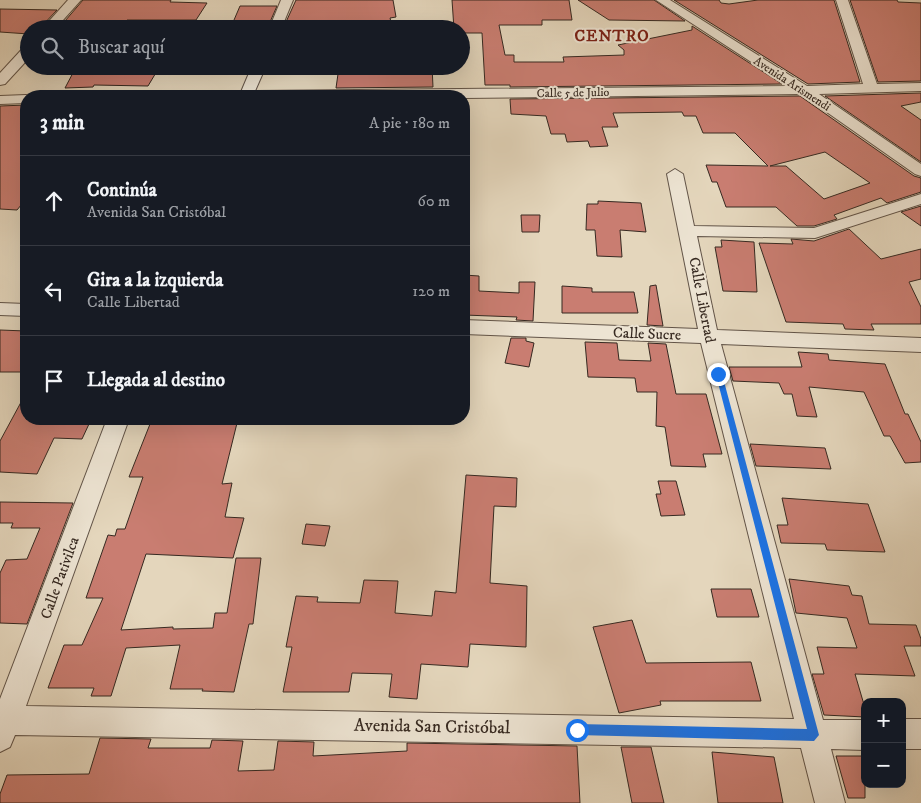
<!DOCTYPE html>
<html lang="es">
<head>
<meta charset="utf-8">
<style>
	body { margin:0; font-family:"IM FELL DW Pica",serif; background:#20242c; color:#f1f3f6 }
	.controls { position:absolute; right:15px; bottom:15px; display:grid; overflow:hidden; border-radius:10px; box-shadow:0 5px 20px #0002 }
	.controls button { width:45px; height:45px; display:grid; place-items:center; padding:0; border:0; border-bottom:1px solid #363941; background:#171b24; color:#f1f3f6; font:25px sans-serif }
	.stop { position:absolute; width:15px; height:15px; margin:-11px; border:4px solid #1a73e8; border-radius:50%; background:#fff }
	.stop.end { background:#1a73e8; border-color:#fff; box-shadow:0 1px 5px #0008 }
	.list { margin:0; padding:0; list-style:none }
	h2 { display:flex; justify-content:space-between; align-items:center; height:65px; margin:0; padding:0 20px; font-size:21px }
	h2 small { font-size:16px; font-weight:400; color:#9ea1a6 }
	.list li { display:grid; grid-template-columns:32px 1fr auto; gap:15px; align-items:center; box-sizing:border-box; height:90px; padding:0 20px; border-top:1px solid #363941 }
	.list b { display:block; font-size:19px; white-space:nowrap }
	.list p { margin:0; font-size:16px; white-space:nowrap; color:#9ea1a6 }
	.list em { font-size:16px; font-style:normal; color:#9ea1a6 }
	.icon { flex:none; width:28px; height:28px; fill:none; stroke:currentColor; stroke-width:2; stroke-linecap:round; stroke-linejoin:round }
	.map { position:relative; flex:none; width:921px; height:803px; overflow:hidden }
	.search { position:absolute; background:#171b24; box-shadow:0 5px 20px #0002; left:20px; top:20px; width:450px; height:55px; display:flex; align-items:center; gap:12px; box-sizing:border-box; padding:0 18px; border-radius:28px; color:#9ea1a6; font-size:19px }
	.panel { position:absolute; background:#171b24; box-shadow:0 5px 20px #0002; left:20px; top:90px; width:450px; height:335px; border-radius:20px }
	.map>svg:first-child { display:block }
	.building { fill:#c97d71; stroke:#362921; fill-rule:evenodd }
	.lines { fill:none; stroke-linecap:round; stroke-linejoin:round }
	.minor-casing { stroke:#625448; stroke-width:2 }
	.minor { fill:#ede4d3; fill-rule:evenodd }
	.route { fill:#1a73e8 }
	.labels { text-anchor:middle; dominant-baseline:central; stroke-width:4; stroke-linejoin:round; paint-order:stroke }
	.far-street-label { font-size:12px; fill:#362921; stroke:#ede4d3 }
	.street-label { font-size:15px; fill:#362921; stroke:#ede4d3 }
	.far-district-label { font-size:16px; font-weight:bold; letter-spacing:1px; fill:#7a1f14; stroke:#ede4d3 }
	.near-street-label { font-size:18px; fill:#362921; stroke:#ede4d3 }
</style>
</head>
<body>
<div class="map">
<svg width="921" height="803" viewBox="0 0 921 803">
	<rect width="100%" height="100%" fill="#e4d6bc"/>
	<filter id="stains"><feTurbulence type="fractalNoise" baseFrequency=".004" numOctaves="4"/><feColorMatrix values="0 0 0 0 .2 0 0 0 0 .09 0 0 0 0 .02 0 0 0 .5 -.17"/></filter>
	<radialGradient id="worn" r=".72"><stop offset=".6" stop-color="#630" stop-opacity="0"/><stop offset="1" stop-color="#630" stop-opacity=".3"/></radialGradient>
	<g class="building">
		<polygon points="83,0 171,0 170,2 207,3 196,20 127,20 120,29 59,28"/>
		<polygon points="296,0 393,0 396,17 390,18 391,22 377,23 376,29 292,29 296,22 286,22"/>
		<polygon points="452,0 569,0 572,20 542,20 542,25 499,25 505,55 514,55 514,62 564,62 563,57 624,55 624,50 618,45 692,30 692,26 782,84 510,87 510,85 485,85 482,33 461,33 461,29 454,29"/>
		<polygon points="578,0 654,0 685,21 609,20"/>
		<polygon points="674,0 719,0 721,3 729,4 758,0 834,0 860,82 808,84"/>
		<polygon points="850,0 897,0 898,2 921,3 921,81 878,82"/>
		<polygon points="240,6 277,6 270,22 259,22 257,26 231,27"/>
		<polygon points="0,9 57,10 41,27 29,27 29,34 0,32"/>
		<polygon points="121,66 160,66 148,86 94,85 93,87 65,88 75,69"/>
		<polygon points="432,66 433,87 336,88 339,67"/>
		<polygon points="921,93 921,102 901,106 921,120 921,162 825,96"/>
		<path d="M800,96L914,176L921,178V192L887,203L881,198L834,215L837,219L814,226H797L776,207H726L717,182H712L706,165L768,166L735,133H703L696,116H684L682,112L613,113L618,127H602L608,146L590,147L588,141L567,142L565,134H551L546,116L511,114L510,99ZM825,152L870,183L824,199L786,166H770Z"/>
		<polygon points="26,105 26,199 17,210 0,209 0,106"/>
		<polygon points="598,201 641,203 646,232 620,230 622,257 597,256 595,230 586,230 587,204 598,204"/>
		<polygon points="921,206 921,226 901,212"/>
		<polygon points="521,215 540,215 539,232 522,232"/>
		<polygon points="849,229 881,259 921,249 921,279 909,282 921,307 921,324 871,324 874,330 845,329 843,324 786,322 759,243 793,244 791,239 814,241"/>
		<polygon points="721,240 754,242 757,292 723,291 715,247 722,247"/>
		<polygon points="464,275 479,276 479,291 519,293 519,282 535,282 533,321 516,320 517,317 464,315"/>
		<polygon points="656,285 663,326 647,325 650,286"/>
		<polygon points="562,286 592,288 592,292 634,292 638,313 562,313"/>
		<polygon points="0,330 26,331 26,372 0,372"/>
		<polygon points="511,338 526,338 526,341 534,343 529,367 505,363"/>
		<polygon points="585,342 617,343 619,360 651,361 648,343 666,344 676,394 706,394 722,454 703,454 706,467 671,466 665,427 656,426 657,392 637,392 635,378 588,377"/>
		<polygon points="798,352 828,354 829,360 885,364 905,414 908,414 921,442 921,462 905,463 890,436 884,436 864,392 809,387 817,417 797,416 792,394 784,394 779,383 733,381 729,367 802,367"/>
		<polygon points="26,393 26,419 75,419 72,423 89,424 82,439 54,438 37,474 0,472 0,441"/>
		<polygon points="152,419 238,419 222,484 232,483 225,517 244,518 233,558 146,554 121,630 173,627 173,629 213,628 215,613 227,613 236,558 261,558 253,624 249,624 234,692 202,691 203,689 170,689 180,645 126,648 111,696 91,696 94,688 48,688 64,645 82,645 103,598 86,598 108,535 115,536 117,529 125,529 143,477 129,477"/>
		<polygon points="750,444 825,448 831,469 756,466"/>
		<polygon points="466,475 517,478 516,507 494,506 490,583 527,586 526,647 470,644 468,667 421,664 417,699 389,697 392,674 352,673 349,692 283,692 292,647 286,647 296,596 318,597 317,602 360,603 364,580 398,581 395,613 432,616 435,591 456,593"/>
		<polygon points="658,481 676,481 685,515 661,516 656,494 661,494"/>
		<polygon points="782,498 868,504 885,552 827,550 825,544 781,543 777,525 788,525"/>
		<polygon points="0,502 73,503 27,624 0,623 0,573 6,560 27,559 40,528 11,528 13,523 0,523"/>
		<polygon points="306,524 330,526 325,546 302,544"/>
		<polygon points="789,579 849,586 852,595 862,596 869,624 916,625 921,639 921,646 904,646 915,676 855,674 865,708 865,717 824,715 812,674 824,674 817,647 857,648 847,618 796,613"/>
		<polygon points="711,589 751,589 759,617 717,617"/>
		<polygon points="632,620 646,663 751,662 761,701 660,701 661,705 619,713 593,627"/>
		<polygon points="100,738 151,739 148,748 210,748 212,740 243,741 238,771 274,770 278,741 314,742 313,756 407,751 407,743 577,746 580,803 0,803 0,794 7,775 89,774"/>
		<polygon points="621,747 651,747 664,803 632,803"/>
		<polygon points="712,752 774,757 783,803 718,803"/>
		<polygon points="836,756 865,756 865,798 848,798"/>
	</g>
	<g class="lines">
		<defs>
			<g id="minor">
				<polygon points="68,0 81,0 55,29 42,29"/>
				<polygon points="281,0 293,0 281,29 269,29"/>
				<polygon points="656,0 670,0 807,86 863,84 836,0 848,0 877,84 921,83 921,91 819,94 921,164 921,176 915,174 801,94 464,98 218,96 225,92 241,92 252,66 266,66 255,91 788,86"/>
				<polygon points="29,46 29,58 5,84 0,85 0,73 24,47"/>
				<polygon points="26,95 31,96 26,96 26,103 0,104 0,96"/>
				<polygon points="675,169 683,174 694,226 814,228 921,194 921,204 815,238 697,236 717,330 921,338 921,352 721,344 823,720 865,720 865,750 831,749 845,803 815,803 801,748 15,735 10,747 0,752 0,699 107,419 129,419 26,706 794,719 701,343 464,334 464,320 698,329 667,174"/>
				<polygon points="0,303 26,304 26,316 0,315"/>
				<rect x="902" y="719" width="19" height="30"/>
			</g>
		</defs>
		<use href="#minor" class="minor-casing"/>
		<use href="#minor" class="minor"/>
	</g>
	<polygon class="route" points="715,371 722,374 819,735 814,741 577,735 572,730 577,724 807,729"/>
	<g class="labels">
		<g class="far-street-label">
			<text transform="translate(792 84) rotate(33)">Avenida Arismendi</text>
			<text transform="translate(573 93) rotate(-1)">Calle 5 de Julio</text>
		</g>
		<g class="street-label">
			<text transform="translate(702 300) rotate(79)">Calle Libertad</text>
			<text transform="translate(647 334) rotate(2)">Calle Sucre</text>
			<text transform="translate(60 578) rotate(-70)">Calle Pativilca</text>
		</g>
		<g class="far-district-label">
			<text x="612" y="36">CENTRO</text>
		</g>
		<g class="near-street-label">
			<text transform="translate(432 727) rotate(1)">Avenida San Cristóbal</text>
		</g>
	</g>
	<rect width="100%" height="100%" filter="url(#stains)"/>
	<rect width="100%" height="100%" fill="url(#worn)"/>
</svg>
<div class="controls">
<button>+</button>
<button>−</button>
</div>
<div class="stop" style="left:577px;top:730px"></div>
<div class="stop end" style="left:718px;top:374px"></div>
<div class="search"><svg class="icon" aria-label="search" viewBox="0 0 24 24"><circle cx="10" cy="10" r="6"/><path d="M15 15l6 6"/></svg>Buscar aquí</div>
<section class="panel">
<h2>3 min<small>A pie · 180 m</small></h2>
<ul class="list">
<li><svg class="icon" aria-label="ahead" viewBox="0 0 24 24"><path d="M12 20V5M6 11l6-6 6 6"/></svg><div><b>Continúa</b><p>Avenida San Cristóbal</p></div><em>60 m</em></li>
<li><svg class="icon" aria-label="left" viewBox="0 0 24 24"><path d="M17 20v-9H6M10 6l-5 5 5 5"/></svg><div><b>Gira a la izquierda</b><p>Calle Libertad</p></div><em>120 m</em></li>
<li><svg class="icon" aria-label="arrive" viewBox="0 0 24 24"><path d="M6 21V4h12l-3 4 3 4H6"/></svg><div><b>Llegada al destino</b></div></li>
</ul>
</section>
</div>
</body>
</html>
